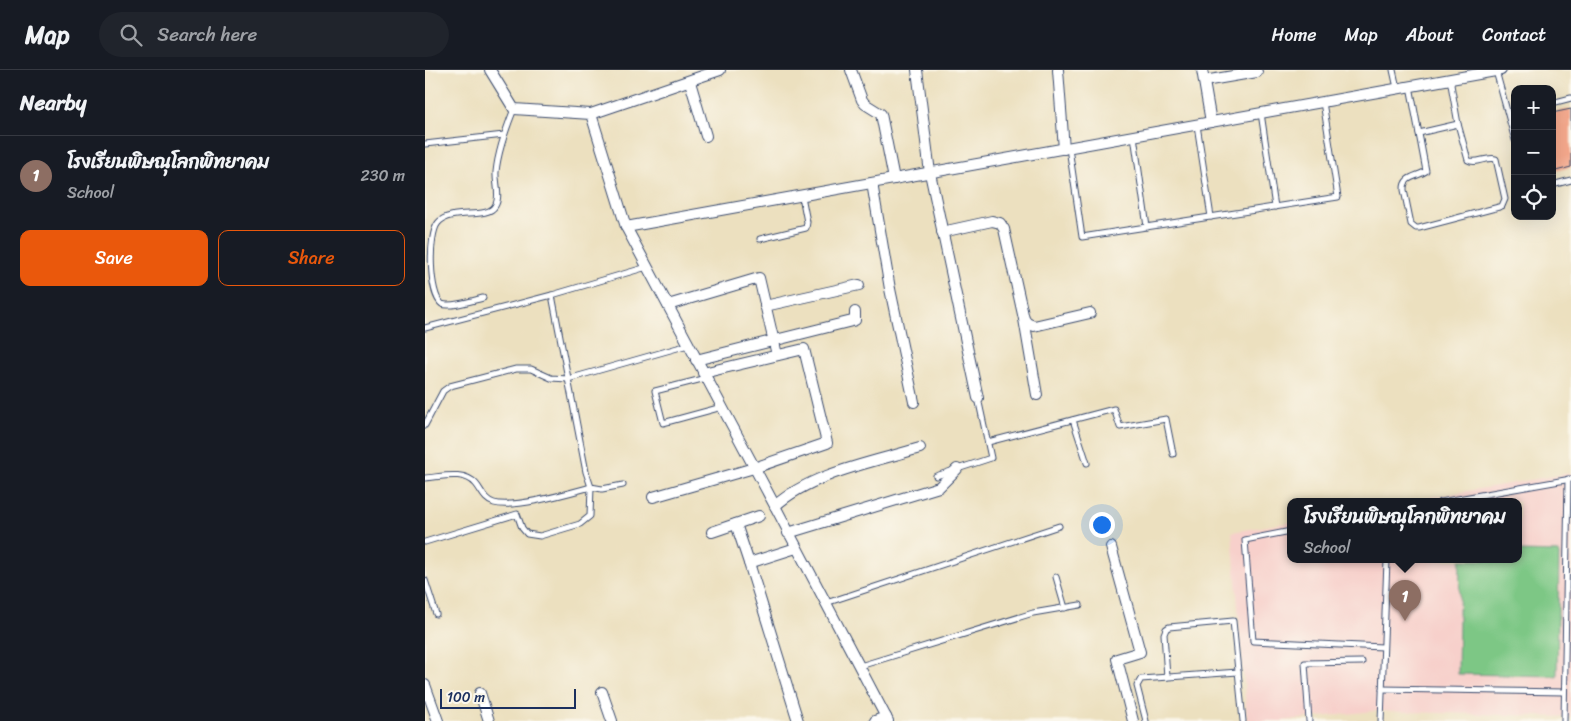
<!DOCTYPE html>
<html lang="en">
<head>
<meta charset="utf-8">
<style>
	body { margin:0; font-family:Sriracha,"Playpen Sans Thai",sans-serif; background:#20242c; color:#f1f3f6 }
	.controls { position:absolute; right:15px; top:15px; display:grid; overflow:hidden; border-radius:10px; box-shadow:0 5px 20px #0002 }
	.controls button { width:45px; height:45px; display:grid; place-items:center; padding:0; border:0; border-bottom:1px solid #363941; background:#171b24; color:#f1f3f6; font:25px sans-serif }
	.scale { position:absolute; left:15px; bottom:12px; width:136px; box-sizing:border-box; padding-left:5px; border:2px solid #1b2f5e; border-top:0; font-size:14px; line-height:18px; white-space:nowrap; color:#1b2f5e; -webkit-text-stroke:4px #fbf7ec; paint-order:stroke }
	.you { position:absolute; left:676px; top:454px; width:18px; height:18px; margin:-12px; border:4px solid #fff; border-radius:50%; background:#1a73e8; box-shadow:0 0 0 8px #1a73e833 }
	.badge { display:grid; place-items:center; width:32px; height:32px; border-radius:50%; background:#ea580c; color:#fff; font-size:16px; font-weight:700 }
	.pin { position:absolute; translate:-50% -41px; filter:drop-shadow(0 1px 2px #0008) }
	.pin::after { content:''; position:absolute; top:26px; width:18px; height:15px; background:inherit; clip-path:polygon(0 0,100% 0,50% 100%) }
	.popup { position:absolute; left:862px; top:428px; width:235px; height:65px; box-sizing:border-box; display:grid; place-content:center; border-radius:10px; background:#171b24; filter:drop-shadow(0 1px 4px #0005); font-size:16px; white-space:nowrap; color:#9ea1a6 }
	.popup b { font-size:19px; color:#f1f3f6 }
	.popup::after { content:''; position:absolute; left:50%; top:100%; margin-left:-10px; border:10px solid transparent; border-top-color:#171b24 }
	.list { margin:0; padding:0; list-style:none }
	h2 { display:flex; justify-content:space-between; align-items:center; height:65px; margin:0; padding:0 20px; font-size:21px }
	h2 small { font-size:16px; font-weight:400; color:#9ea1a6 }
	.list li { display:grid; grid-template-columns:32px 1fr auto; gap:15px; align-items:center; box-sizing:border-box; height:80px; padding:0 20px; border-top:1px solid #363941 }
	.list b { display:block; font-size:19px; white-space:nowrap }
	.list p { margin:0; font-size:16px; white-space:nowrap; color:#9ea1a6 }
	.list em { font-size:16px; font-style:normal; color:#9ea1a6 }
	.actions { display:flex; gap:10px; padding:15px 20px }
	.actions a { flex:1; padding:11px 0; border:1px solid #ea580c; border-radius:10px; text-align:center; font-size:18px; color:#ea580c }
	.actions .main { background:#ea580c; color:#fff }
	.icon { flex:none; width:28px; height:28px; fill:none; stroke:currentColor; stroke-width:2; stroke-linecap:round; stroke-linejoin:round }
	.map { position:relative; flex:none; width:1146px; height:651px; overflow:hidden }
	header { display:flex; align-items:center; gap:30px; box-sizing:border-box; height:70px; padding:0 25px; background:#171b24; border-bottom:1px solid #363941 }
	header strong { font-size:24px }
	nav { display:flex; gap:28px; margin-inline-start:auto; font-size:18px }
	.search { width:350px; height:45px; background:#20242c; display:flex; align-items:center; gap:12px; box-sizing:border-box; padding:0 18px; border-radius:28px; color:#9ea1a6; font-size:19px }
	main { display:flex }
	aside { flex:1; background:#171b24 }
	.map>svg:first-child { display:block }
	.built { fill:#f7d0cb }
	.green { fill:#7dc785; stroke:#4c7b72 }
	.building { fill:#f5a88c }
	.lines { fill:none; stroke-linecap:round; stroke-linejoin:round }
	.service-casing { stroke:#3a4a6d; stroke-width:7 }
	.minor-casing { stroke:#3a4a6d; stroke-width:12 }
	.service { stroke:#fff; stroke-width:5 }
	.minor { stroke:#fff; stroke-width:10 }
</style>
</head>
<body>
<header>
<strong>Map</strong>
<div class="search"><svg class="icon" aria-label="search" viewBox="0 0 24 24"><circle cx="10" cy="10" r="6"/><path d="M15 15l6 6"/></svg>Search here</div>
<nav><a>Home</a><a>Map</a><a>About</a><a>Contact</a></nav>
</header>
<main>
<aside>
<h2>Nearby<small></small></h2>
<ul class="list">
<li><span class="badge" style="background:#8d6e63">1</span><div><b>โรงเรียนพิษณุโลกพิทยาคม</b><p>School</p></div><em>230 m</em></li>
</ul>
<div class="actions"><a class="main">Save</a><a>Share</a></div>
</aside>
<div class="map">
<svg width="1146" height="651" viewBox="0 0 1146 651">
	<rect width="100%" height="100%" fill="#fbf7ec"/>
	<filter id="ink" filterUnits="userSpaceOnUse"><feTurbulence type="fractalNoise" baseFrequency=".02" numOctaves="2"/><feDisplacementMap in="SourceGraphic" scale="10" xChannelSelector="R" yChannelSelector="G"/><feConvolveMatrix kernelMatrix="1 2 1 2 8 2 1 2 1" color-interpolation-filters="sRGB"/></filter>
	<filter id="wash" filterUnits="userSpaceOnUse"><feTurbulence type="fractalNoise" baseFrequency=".0096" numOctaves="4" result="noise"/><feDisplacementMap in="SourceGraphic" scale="20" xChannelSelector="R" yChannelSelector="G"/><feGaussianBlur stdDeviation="1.12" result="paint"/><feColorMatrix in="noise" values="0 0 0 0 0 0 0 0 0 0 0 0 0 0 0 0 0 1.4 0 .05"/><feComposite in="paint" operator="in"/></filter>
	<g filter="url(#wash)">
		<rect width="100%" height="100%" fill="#ece0bf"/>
		<polygon class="built" points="1146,403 1146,647 950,641 856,651 822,651 807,462 866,452 866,490 1094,490 1094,432 979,432"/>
		<polygon class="green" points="1094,481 1134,482 1132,606 1033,604 1035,490 1094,490"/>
		<g id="blocks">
			<polygon class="building" points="1146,39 1146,97 1127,102 1127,43"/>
		</g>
	</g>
	<g filter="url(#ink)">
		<use href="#blocks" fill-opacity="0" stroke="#3a4a6d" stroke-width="1"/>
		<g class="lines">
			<defs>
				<g id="service">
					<polyline points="968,0 972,18"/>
					<polyline points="1071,1 1090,70"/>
					<path d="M985,16L1001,101C992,107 978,106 979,120L986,154L991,158H994L1074,137L1077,136L1080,129L1071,89C1062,86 1051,95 1043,90L1033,54L1025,9"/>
					<polyline points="1127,33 1146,28"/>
					<polyline points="836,43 850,137"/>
					<polyline points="772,55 786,147"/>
					<polyline points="994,63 1033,54"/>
					<polyline points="709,66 722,157"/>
					<polyline points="0,74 79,65"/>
					<polyline points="644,78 657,167 913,127 898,32"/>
					<polyline points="1127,115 1146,110"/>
					<polyline points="335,169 381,158 382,152 377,126"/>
					<polyline points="127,225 161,402 166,417 177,419 198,415"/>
					<path d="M58,228C49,230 25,238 17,234C4,225 3,165 13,153C25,138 62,150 70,136C76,127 70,112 71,102C73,81 81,59 89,39"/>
					<polyline points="0,258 127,225 222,197"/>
					<polyline points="281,308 230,321 238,353 297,337"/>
					<polyline points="648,350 662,393"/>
					<polyline points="0,355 18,321 25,316 91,299 106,299 126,308 143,309 263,275"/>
					<polyline points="563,372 689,339 695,357 741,349 748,384"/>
					<polyline points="511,406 566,388 553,328"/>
					<path d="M0,408C16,407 39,400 51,414C57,421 59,430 69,433C89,439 144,423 166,417L165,446L155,454L115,466L102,464L97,458L92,444L0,472"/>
					<polyline points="1016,432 1146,409"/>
					<polyline points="866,461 820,470 828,571 958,577"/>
					<polyline points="631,507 640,538"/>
					<polyline points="0,510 11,544"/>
					<polyline points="401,533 634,456"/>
					<polyline points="435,596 608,543 655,535"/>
					<polyline points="742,607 739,564 741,559 744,557 808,551 818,651"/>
					<polyline points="957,619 1139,622"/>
					<polyline points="721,651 712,616 716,609 813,602"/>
					<polyline points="884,651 880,593 937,592"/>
					<polyline points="956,651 962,490"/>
					<polyline points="1139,651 1143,409"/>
				</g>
				<g id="minor">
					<polyline points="65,0 89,39 166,44 201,157 350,436 463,651"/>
					<polyline points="426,0 437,30 440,34 456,44 469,109"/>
					<polyline points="492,0 505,103 553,328"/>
					<polyline points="633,0 639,79"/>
					<polyline points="777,0 786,52"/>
					<polyline points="779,11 832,2"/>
					<polyline points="265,12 281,66"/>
					<polyline points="166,44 295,0"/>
					<polyline points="447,113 465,219 489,332"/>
					<polyline points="201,157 1076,0"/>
					<polyline points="517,162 567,151 575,153 579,159 599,249 602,253 609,256 665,243"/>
					<polyline points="243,235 334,208 352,285"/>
					<polyline points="340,236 434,215"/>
					<polyline points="599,249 612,325"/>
					<polyline points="271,290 427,251 430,250 430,242"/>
					<polyline points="228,427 329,398 402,373 379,279 278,303"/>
					<path d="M350,436C386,403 449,392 495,378"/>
					<polyline points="311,454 324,493"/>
					<polyline points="287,462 334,446"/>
					<polyline points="363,463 514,417 532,399"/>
					<polyline points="686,477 715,582 692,589 708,651"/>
					<polyline points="371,478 324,493 373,651"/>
					<polyline points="0,615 13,651"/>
					<polyline points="177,622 187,651"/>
					<polyline points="55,623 64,651"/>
					<polyline points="450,651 461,647"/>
				</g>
			</defs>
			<use href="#service" class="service-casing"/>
			<use href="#minor" class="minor-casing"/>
			<use href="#service" class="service"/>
			<use href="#minor" class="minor"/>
		</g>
	</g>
</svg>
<div class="controls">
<button>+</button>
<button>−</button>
<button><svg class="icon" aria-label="locate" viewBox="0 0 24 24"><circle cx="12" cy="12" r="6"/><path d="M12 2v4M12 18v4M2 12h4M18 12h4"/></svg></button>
</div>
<div class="scale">100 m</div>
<div class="you"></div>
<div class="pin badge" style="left:980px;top:551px;background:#8d6e63">1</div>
<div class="popup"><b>โรงเรียนพิษณุโลกพิทยาคม</b>School</div>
</div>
</main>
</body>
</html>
